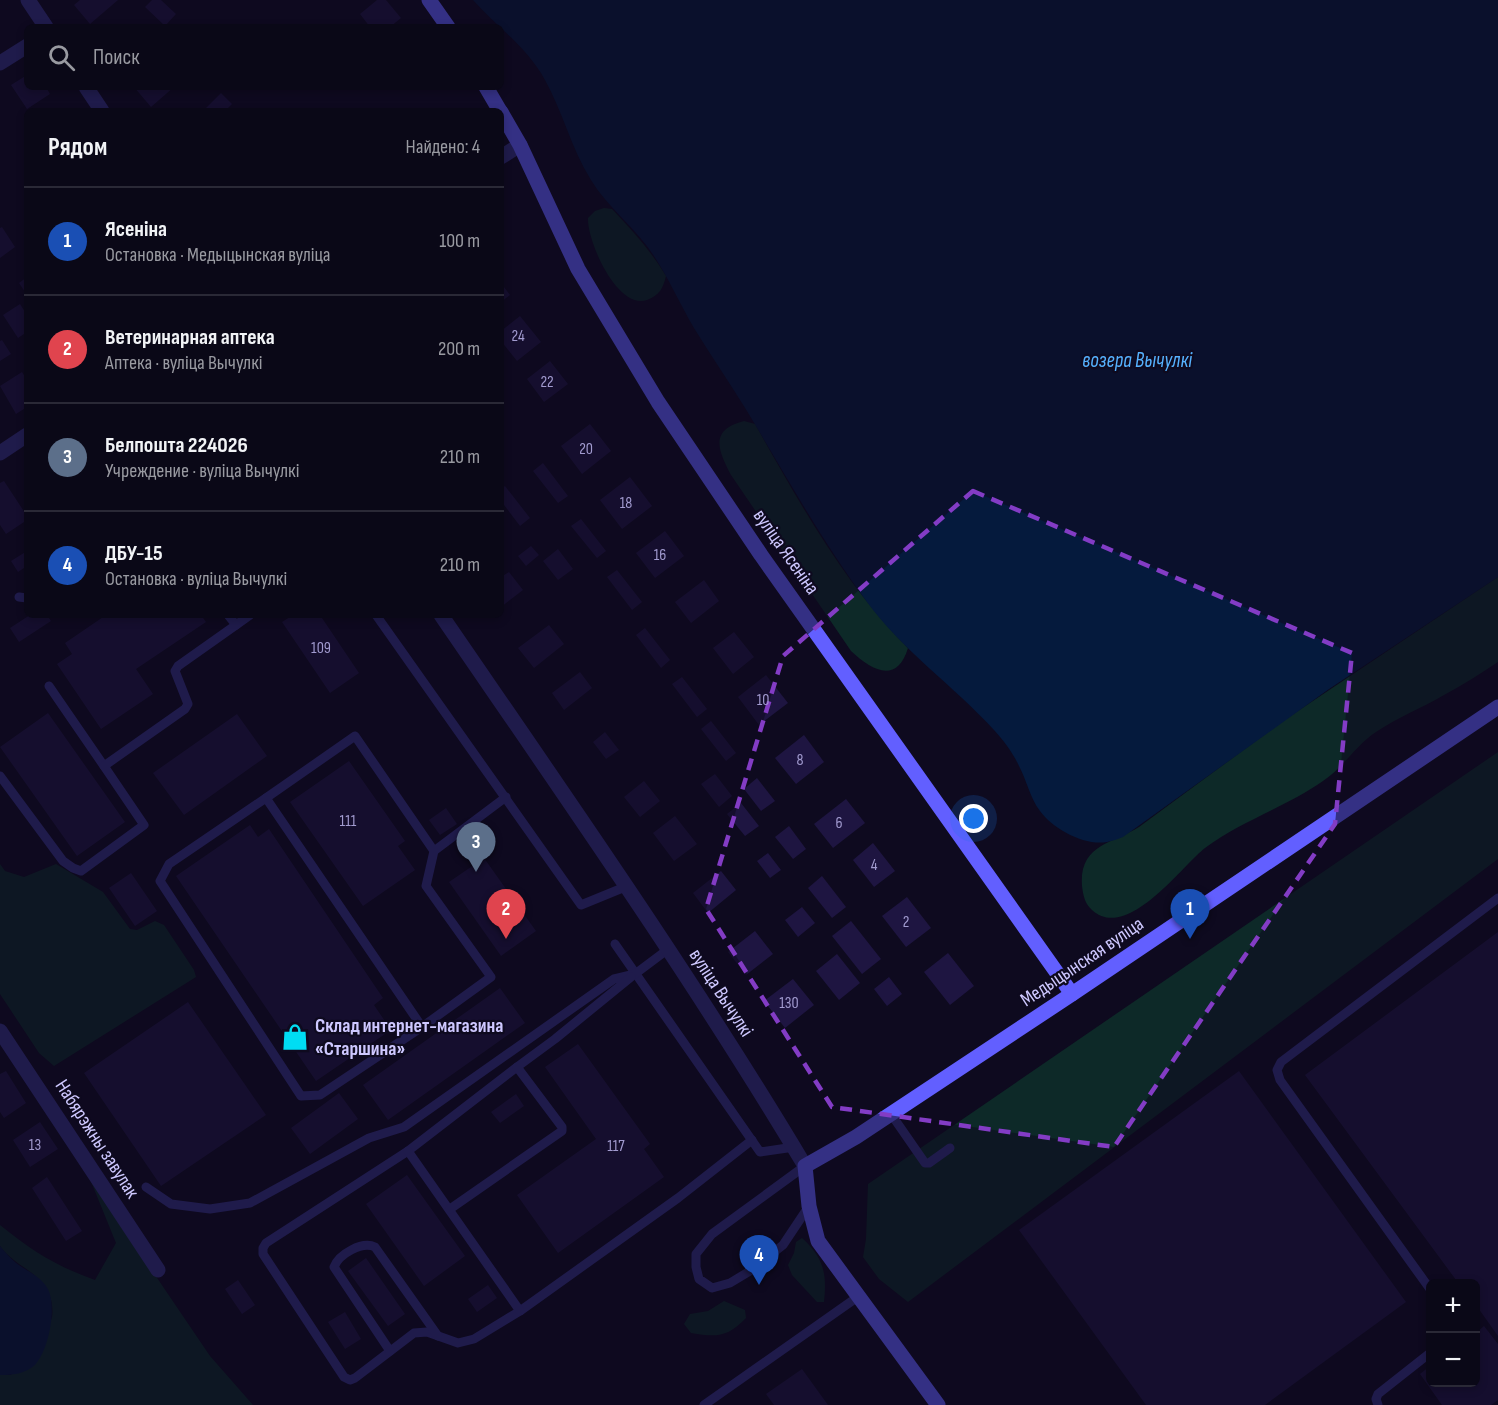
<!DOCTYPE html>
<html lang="ru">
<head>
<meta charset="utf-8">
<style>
	body { margin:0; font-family:"Sofia Sans Condensed",sans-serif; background:#131120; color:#f1f3f6 }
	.controls { position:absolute; right:18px; bottom:18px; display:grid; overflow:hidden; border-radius:9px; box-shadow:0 3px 9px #0003 }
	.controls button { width:54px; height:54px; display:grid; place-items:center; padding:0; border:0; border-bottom:2px solid #2a2936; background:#0a0817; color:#f1f3f6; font:30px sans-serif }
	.you { position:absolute; left:974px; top:819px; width:21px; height:21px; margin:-15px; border:4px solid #fff; border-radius:50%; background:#1a73e8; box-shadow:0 0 0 9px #1a73e833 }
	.badge { display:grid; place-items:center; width:39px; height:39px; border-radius:50%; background:#0b8043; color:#fff; font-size:20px; font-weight:700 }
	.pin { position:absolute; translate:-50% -50px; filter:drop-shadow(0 2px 3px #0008) }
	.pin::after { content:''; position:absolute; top:32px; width:21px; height:18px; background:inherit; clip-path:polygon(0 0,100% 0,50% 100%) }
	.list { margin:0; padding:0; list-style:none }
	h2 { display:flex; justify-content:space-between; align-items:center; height:78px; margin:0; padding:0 24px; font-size:26px }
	h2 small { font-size:20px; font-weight:400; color:#999aa1 }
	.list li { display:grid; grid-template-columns:39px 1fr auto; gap:18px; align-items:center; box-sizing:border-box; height:108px; padding:0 24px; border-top:2px solid #2a2936 }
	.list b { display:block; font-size:22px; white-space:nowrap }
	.list p { margin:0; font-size:20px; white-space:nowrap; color:#999aa1 }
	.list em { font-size:20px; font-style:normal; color:#999aa1 }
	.icon { flex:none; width:33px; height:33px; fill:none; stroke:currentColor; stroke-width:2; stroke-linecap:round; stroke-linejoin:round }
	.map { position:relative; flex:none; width:1498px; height:1405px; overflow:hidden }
	.search { position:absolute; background:#0a0817; box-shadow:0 3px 9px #0003; left:24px; top:24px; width:480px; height:66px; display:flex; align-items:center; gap:15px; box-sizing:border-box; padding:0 21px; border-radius:9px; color:#999aa1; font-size:22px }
	.panel { position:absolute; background:#0a0817; box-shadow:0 3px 9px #0003; left:24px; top:108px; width:480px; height:510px; border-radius:9px }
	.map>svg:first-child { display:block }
	.green { fill:#0d2928 }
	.water { fill:#051a3d }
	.building { fill:#1e1541 }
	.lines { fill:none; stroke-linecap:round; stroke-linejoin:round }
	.lane { stroke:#343182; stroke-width:9 }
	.street { stroke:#343182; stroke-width:15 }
	.secondary { stroke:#625fff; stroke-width:15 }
	.marked { fill:none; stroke:#833cc5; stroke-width:4.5; stroke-dasharray:12 8; stroke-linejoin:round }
	.labels { text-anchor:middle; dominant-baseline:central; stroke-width:4.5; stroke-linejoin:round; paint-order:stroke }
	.number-label { font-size:16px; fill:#a29bd0 }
	.street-label { font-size:20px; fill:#cec8ff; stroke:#0e0a1f }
	.poi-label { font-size:20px; font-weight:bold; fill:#cec8ff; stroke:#0e0a1f; text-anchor:start }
	.water-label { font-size:21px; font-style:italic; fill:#56b2ff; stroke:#0e0a1f }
</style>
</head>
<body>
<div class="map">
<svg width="1498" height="1405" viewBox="0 0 1498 1405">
	<rect width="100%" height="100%" fill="#0e0a1f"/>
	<g class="green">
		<path d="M604,208L612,209C632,230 651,251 666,276C663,288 660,295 647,300C617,310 587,241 588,218L595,211Z"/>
		<path d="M744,421L755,424C799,502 844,584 908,648C897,685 871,670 851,651L731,475C718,450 709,430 744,421Z"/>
		<path d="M1498,577V662C1480,674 1463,685 1444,695C1422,708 1398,717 1376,732C1356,745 1343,768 1323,781C1286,807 1241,821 1205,848C1181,867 1127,942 1092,910C1085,904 1083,895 1082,886C1079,845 1111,844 1139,827L1280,723Z"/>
		<polygon points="1498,752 1498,859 908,1302 879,1279 863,1257 866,1239 868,1184"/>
		<polygon points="0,864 5,871 24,877 56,864 103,892 130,929 137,930 155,921 164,925 194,970 196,977 54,1066 39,1053 0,994"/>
		<path d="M90,1179L210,1356L253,1405H0V1375H11C19,1364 50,1328 52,1317C54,1304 49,1288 39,1279C26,1267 11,1261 0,1246V1225C32,1251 56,1266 95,1280L116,1243Z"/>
		<path d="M802,1238C824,1258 827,1274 824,1302H817L792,1275L788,1265L794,1253L796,1242Z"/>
		<path d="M724,1301L745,1310L746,1318C727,1338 716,1337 691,1333L684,1324L690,1314L708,1311Z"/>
	</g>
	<g class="water">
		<path d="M473,0H1498V577L1329,689L1123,837C1118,839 1112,841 1107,842C1084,846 1053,829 1040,811C1030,798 1027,781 1019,766C1013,753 1004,741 994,730C954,686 903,651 867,602C822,541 786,476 747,411C730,383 711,356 694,328C680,304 669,279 654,256C636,228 608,208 591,180C571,148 563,112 545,80C527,47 497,27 473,0Z"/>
		<path d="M0,1246C5,1252 10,1258 16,1263C26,1271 41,1276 48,1289C57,1307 49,1350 35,1365C25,1374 13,1375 0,1375Z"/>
	</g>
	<g class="building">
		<polygon points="80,0 118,0 90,24 74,5"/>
		<polygon points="152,0 161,0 176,14 165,26 145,7"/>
		<polygon points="377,0 386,0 401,18 390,27 370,27 360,14"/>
		<polygon points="27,75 27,87 46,87 50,94 27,109 11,85"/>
		<polygon points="134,87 174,87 151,107"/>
		<polygon points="221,93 232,104 225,111 205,111 204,110"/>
		<polygon points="2,227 15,247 0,258 0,228"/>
		<polygon points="27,277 27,295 19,283"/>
		<polygon points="501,283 510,295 501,302"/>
		<polygon points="20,304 27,315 27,332 18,338 3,315"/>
		<polygon points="520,316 541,342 517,361 501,341 501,331"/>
		<polygon points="2,340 11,354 0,361 0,341"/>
		<polygon points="550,361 568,384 544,402 527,379"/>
		<polygon points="22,372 27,380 27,407 16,414 0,386"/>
		<polygon points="590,424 611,451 582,474 561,446"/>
		<polygon points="543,463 568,496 558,503 533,471"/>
		<polygon points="630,477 652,506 622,529 600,500"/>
		<polygon points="4,481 27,516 27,520 6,534 0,525 0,483"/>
		<polygon points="505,486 530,518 520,526 501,501 501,489"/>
		<polygon points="581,519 606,551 597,558 571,526"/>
		<polygon points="665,531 684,556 655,578 636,553"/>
		<polygon points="531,546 539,555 526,566 518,556"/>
		<polygon points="558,549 573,569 558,580 543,561"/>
		<polygon points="27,551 27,566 18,572 11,561"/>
		<polygon points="617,570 642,602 632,610 607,577"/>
		<polygon points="509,572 523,590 501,607 501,577"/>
		<polygon points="704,580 719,601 691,623 675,602"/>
		<polygon points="30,615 47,615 51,621 19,642 10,628"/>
		<polygon points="106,615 201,615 206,622 136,669 153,694 101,729 57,664 72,654 65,643"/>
		<polygon points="293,615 320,615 359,673 330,693 282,622"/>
		<polygon points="549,625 564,644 534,668 518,648"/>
		<polygon points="645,628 670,660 661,668 636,635"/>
		<polygon points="734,632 754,657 733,674 713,648"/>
		<polygon points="580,672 592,688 564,710 552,693"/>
		<polygon points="766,675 788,703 759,725 738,697"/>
		<polygon points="682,677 707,709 697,717 672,684"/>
		<polygon points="48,713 125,822 77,856 0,747"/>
		<polygon points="237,714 267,756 184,815 153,773"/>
		<polygon points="711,721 736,753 726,761 701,729"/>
		<polygon points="605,732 619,750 606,759 593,742"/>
		<polygon points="804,735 824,762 796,784 775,758"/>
		<polygon points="349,761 405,841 398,846 415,870 363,906 290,802"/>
		<polygon points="715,774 732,796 719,807 701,784"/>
		<polygon points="757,778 775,801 761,811 744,789"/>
		<polygon points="644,781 660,801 640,817 624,797"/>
		<polygon points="846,799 865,823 833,848 814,824"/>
		<polygon points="741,803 759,826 745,836 727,814"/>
		<polygon points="446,808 457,824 440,835 429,820"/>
		<polygon points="675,816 697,844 674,861 653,833"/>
		<polygon points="250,825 258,837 269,829 383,998 374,1005 391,1030 316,1081 176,876"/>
		<polygon points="789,826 806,849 793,859 775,837"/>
		<polygon points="873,843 895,871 874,887 853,860"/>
		<polygon points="768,853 781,870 770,878 757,861"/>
		<polygon points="484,858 536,931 501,956 449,882"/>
		<polygon points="721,871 736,890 708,913 693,893"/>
		<polygon points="131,873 157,911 135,926 109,888"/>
		<polygon points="822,876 846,907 832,918 808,888"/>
		<polygon points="907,897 931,928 906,947 882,916"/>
		<polygon points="802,907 815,923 798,937 785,920"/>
		<polygon points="851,921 881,959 862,974 832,936"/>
		<polygon points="755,931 773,954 746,975 728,952"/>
		<polygon points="1498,932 1498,1336 1476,1305 1476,1284 1459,1284 1305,1075"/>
		<polygon points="948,953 974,986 950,1005 924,972"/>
		<polygon points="837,954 860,983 839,1000 816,971"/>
		<polygon points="889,977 902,994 887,1006 874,989"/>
		<polygon points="793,979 814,1005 785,1028 764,1001"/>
		<polygon points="500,988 525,1023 388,1120 363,1085"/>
		<polygon points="188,1002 266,1115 161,1186 84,1073"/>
		<polygon points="578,1044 650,1144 644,1149 664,1177 558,1253 517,1195 596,1139 545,1067"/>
		<polygon points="6,1071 26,1103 4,1118 0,1112 0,1074"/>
		<polygon points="1239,1071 1406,1302 1265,1405 1146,1405 1019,1230"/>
		<polygon points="339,1093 358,1119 310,1154 291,1128"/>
		<polygon points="516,1094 524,1106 500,1123 491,1112"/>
		<polygon points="40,1122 58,1149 30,1167 13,1140"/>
		<polygon points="407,1175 465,1256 424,1286 366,1204"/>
		<polygon points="47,1177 82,1231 66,1241 32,1188"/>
		<polygon points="366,1258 405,1314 388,1326 348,1271"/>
		<polygon points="238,1280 255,1305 242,1314 225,1289"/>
		<polygon points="488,1285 497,1298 477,1312 468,1299"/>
		<polygon points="345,1312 361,1339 345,1349 328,1322"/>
		<polygon points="1484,1326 1498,1344 1498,1400 1491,1405 1442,1405 1420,1374 1430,1366 1430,1382 1476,1382 1476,1333"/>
		<polygon points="802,1369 828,1405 774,1405 766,1394"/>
	</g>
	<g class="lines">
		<g class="lane">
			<polyline points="19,597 27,598"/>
			<polyline points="228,615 236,625 250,615"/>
			<polyline points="376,615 581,905 625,887"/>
			<polyline points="49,686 104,766"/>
			<polyline points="0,776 63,861 73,868 81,871 144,825 104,766 185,709 188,704 175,671 178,666 236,625"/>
			<polyline points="266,798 169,864 160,881 301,1096 320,1095 422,1027"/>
			<polyline points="434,851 426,886 491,977 422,1027 266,798 355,736 434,851 506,797"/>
			<polyline points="615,944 760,1152 794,1147"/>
			<polyline points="517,1067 408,1151 266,1243 263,1248 263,1254 344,1377 350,1380 355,1378 414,1333 427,1332 458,1343 474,1339 520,1311 678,1198 752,1140"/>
			<polyline points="891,1114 925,1163 929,1163 950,1148"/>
			<polyline points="408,1151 520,1311"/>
			<polyline points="805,1166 712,1234 696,1254 696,1267 699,1279 712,1288 730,1283 750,1271 783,1245 809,1206"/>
			<polyline points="146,1187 171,1204 210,1209 250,1203 369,1138 404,1127 614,979 635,974 667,950"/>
			<polyline points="450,1209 562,1131 562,1127 517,1067 555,1039 631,977"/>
			<polyline points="1430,1289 1280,1080 1277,1070 1281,1062 1498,898"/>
			<path d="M390,1351L334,1267C339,1254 362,1241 375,1247L438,1336"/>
			<polyline points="704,1405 859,1296"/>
			<polyline points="1378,1405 1376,1399 1378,1394 1430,1353"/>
		</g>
		<g class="street">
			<polyline points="28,0 46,27"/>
			<polyline points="0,63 27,46"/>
			<polyline points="86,87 102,111"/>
			<polyline points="501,157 520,145"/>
			<polyline points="0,453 27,435"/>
			<path d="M441,615C565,796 692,977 805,1166"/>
			<polyline points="0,1031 158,1270"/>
		</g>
		<g class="secondary">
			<polyline points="429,0 448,27"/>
			<polyline points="486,87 500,111"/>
			<polyline points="501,112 520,145 578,269 658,402 761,555 1072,994"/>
			<polyline points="938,1405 818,1241 809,1206 805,1166 856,1137 1072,994 1498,707"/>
		</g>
	</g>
	<path d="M0 0H1498V1405H0ZM973,491L1352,653L1335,824L1114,1147L832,1107L706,909L783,656Z" fill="#0e0a1f" fill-opacity=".55" fill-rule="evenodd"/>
	<path class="marked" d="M973,491L1352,653L1335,824L1114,1147L832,1107L706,909L783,656Z"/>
	<defs>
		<symbol id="shop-bare" viewBox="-9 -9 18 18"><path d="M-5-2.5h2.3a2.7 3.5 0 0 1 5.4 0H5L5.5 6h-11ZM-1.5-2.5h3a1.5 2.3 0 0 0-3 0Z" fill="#00ddf3" stroke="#0e0a1f" stroke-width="2.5" paint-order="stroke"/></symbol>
	</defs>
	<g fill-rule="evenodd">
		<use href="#shop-bare" x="276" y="1018" width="38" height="38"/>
	</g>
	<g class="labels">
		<g class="number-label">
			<text x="518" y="336">24</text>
			<text x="547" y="382">22</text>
			<text x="586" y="449">20</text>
			<text x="626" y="503">18</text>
			<text x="660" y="555">16</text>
			<text x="321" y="648">109</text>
			<text x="763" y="700">10</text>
			<text x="800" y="760">8</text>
			<text x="348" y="821">111</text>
			<text x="839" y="823">6</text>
			<text x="874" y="865">4</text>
			<text x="906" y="922">2</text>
			<text x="789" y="1003">130</text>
			<text x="35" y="1145">13</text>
			<text x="616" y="1146">117</text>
		</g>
		<g class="street-label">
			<text transform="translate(786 552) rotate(55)">вуліца Ясеніна</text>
			<text transform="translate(1082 962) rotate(-34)">Медыцынская вуліца</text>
			<text transform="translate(721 993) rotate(57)">вуліца Вычулкі</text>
			<text transform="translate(97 1139) rotate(57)">Набярэжны завулак</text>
		</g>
		<g class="poi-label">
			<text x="315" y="1026">Склад интернет-магазина<tspan x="315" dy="23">«Старшина»</tspan></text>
		</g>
		<g class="water-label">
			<text x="1137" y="360">возера Вычулкі</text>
		</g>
	</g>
</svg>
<div class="controls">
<button>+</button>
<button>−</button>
</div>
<div class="you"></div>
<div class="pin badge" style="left:1190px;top:939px;background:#1a4fb4">1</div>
<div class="pin badge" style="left:506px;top:939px;background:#e0444e">2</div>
<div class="pin badge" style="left:476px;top:872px;background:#5c6f8a">3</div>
<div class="pin badge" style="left:759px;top:1285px;background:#1a4fb4">4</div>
<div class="search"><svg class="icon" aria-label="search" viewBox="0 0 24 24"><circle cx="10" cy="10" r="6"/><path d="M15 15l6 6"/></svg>Поиск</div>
<section class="panel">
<h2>Рядом<small>Найдено: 4</small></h2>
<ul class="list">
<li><span class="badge" style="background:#1a4fb4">1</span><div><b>Ясеніна</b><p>Остановка · Медыцынская вуліца</p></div><em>100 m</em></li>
<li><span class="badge" style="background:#e0444e">2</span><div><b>Ветеринарная аптека</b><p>Аптека · вуліца Вычулкі</p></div><em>200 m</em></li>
<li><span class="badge" style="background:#5c6f8a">3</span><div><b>Белпошта 224026</b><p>Учреждение · вуліца Вычулкі</p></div><em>210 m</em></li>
<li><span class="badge" style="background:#1a4fb4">4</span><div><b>ДБУ-15</b><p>Остановка · вуліца Вычулкі</p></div><em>210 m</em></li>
</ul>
</section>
</div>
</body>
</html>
